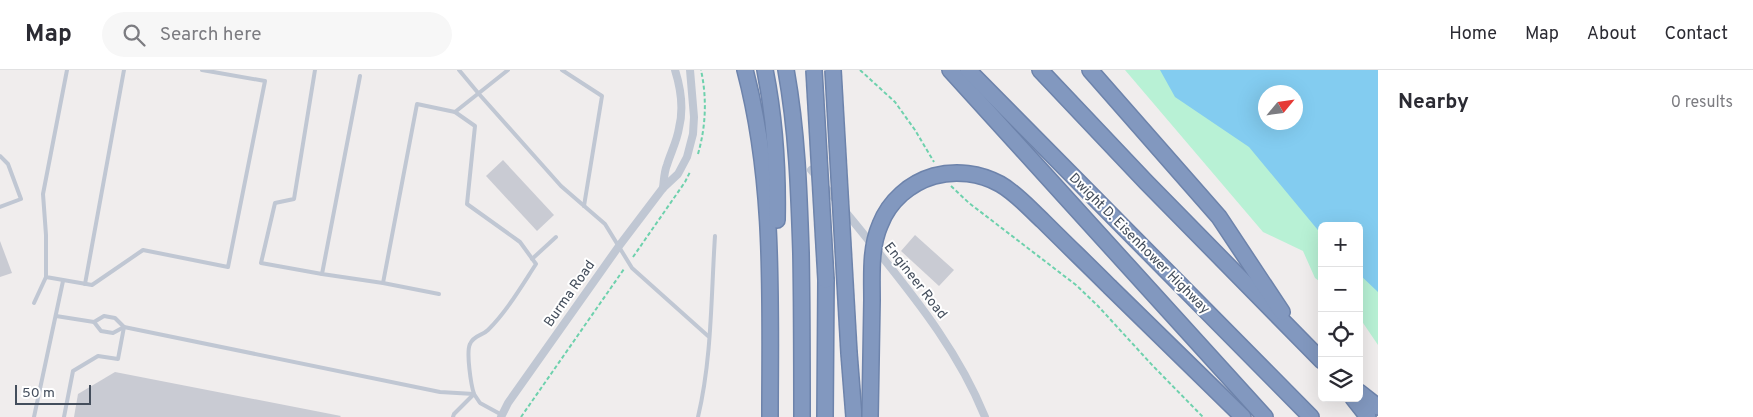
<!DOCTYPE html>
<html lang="en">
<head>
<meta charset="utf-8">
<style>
	body { margin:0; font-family:Overpass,sans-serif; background:#f7f7f7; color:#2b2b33 }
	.controls { position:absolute; right:15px; bottom:15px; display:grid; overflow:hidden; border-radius:8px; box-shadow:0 5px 20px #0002 }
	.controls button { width:45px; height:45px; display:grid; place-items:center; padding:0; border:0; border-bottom:1px solid #e1e1e2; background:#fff; color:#2b2b33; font:25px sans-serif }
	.compass { position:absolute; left:1258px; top:15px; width:45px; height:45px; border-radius:50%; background:#fff; box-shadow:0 5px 20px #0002; rotate:61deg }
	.scale { position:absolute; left:15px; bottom:12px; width:76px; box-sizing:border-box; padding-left:5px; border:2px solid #444e5c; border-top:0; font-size:14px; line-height:18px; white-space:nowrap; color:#444e5c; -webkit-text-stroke:4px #fff; paint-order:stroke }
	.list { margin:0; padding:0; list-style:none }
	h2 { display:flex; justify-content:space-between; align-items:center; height:65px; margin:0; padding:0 20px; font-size:21px }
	h2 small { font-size:16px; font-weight:400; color:#7c7c81 }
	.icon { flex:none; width:28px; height:28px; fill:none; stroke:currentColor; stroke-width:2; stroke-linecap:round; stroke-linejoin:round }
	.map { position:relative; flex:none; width:1378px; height:347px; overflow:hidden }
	header { display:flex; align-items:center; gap:30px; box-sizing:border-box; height:70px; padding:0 25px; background:#fff; border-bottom:1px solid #e1e1e2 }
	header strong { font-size:24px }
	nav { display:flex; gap:28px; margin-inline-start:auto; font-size:18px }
	.search { width:350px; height:45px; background:#f7f7f7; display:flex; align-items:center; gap:12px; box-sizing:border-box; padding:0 18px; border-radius:28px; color:#7c7c81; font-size:19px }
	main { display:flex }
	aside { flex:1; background:#fff }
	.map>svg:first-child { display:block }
	.green { fill:#b8f1d5; fill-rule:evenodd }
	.water { fill:#83ccf0; fill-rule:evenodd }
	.building { fill:#c9cbd3 }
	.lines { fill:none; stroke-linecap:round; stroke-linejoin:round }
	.highway-casing { stroke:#6d83ab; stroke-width:18 }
	.path { stroke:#6ed1ad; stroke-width:2; stroke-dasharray:4 2.5; stroke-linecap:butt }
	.lane { stroke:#c0c7d3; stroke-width:4 }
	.street { stroke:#c0c7d3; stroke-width:8 }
	.highway { stroke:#8298bf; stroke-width:15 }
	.highway-bridge-casing { stroke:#6d83ab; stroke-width:18; stroke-linecap:butt }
	.highway-bridge { stroke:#8298bf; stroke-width:15 }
	.labels { text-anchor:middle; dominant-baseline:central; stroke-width:4; stroke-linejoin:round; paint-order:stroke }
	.street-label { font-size:14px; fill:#444e5c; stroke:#fff }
</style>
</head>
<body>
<header>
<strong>Map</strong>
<div class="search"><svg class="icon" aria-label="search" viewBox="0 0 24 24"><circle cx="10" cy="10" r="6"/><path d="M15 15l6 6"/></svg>Search here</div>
<nav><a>Home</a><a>Map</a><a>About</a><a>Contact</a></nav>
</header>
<main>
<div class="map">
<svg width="1378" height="347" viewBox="0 0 1378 347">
	<rect width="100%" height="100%" fill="#f0eded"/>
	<path class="green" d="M1125,0H1378V275L1359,247V156H1322V213L1315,208L1303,181L1263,162ZM1266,22H1296V52H1266Z"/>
	<path class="water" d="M1160,0H1378V222L1359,204V156H1322V165L1249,77L1175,27ZM1266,22H1296V52H1266Z"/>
	<g class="building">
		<polygon points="503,90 554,145 537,161 486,106"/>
		<polygon points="915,165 954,200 939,216 901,181"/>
		<polygon points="0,171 12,203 0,207"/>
		<polygon points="115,302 341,346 340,347 74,347 78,324"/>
	</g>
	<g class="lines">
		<defs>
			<g id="highway">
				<path d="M745,0C775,113 770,231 770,347"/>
				<path d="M765,0C775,50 778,99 777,150"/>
				<path d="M786,0C797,61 799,121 801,183C802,237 802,292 802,347"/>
				<polyline points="950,0 1265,347"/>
				<polyline points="968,0 1311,347"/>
				<polyline points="1040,0 1146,112 1322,291"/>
				<polyline points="1090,0 1219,147 1282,242"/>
				<polyline points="1110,217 1243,347"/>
				<polyline points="849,283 854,347"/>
				<polyline points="1359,322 1378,337"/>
				<polyline points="1353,328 1368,347"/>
				<polyline points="825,347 826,210"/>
			</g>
		</defs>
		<use href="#highway" class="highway-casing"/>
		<g class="path">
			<polyline points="860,0 895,32 915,60 934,92"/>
			<path d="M698,84C706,56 707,28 701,0"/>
			<polyline points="951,116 969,133 1076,215 1098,236 1153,296 1203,347"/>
			<polyline points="633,187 685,112 690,102"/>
			<polyline points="521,347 624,199"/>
		</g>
		<g class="lane">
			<polyline points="67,0 43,124 46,165 46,207 92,215 143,180 228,197 265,11 202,0"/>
			<polyline points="315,0 294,129 275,133 261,193 322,204"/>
			<polyline points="459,0 479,24 561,116 605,154 632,198 708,266"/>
			<polyline points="562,0 602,26 584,136"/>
			<path d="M360,6L322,204L383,213L417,34L455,42L475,56L467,134L520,172L536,194C521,217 507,241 488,260C482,266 474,265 470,274C466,282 471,315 474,324L454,344L453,347"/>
			<polyline points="455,42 508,0"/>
			<polyline points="0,86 8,94 21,129 0,137"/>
			<polyline points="532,189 556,167"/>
			<polyline points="383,213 439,224"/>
			<polyline points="85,214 124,0"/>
			<polyline points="34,233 46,207"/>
			<polyline points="56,246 94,252"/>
			<polygon points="104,246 115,248 124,257 113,263 101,261 94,252"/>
			<polyline points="34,347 63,211"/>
			<polyline points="64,347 73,301 98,286 118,289 124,257 440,322 474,324 480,333 502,345"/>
			<path d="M698,347C712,288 711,226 715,166"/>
		</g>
		<g class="street">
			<path d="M811,100C834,127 856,155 879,183C920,234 960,285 985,347"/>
			<path d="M663,118C664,110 664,102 667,95C671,82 677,71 679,58C684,38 681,19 675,0"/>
			<polyline points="501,347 508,333 619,176 663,118 678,104 687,87 693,64 694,47 690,0"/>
		</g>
		<use href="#highway" class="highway"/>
		<defs>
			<g id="highway-bridge">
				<polyline points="814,0 826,210"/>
				<polyline points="833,0 849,283"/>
				<path d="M870,347C871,308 871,269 872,230C872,205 870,178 880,155C889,131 910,113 934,106C956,100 980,103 1000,114C1016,123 1029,138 1043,151C1065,173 1088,195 1110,217"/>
			</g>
		</defs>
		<use href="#highway-bridge" class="highway-bridge-casing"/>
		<use href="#highway-bridge" class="highway-bridge"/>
	</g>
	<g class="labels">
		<g class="street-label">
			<text transform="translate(1139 174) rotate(45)">Dwight D. Eisenhower Highway</text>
			<text transform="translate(915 211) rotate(52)">Engineer Road</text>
			<text transform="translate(570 224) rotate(-55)">Burma Road</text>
		</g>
	</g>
</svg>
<div class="controls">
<button>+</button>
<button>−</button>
<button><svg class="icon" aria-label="locate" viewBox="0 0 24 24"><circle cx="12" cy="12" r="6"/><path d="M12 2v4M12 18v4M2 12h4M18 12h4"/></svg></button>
<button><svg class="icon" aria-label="layers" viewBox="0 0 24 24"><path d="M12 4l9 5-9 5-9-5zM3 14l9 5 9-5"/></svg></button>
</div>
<svg class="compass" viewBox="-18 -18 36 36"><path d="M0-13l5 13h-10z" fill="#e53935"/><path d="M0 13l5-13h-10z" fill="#7c7c81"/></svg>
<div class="scale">50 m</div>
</div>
<aside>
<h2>Nearby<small>0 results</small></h2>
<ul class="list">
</ul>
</aside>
</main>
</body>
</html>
